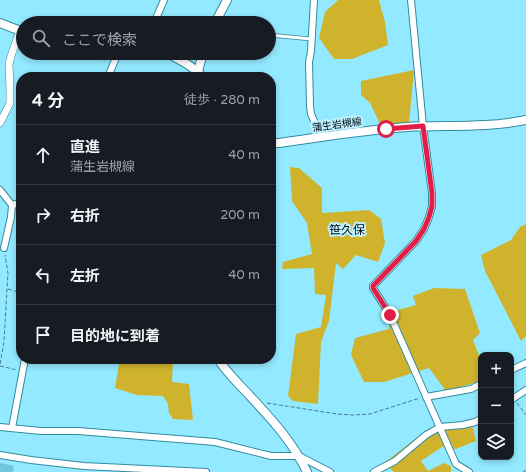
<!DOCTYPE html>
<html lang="ja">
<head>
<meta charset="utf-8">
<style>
	body { margin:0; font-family:"Varela Round","Noto Sans JP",sans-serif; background:#242831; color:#f1f3f6 }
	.controls { position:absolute; right:12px; bottom:12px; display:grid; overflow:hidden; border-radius:8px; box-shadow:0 2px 6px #0003 }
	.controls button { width:36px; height:36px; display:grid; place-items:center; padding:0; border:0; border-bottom:1px solid #363941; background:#171b24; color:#f1f3f6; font:20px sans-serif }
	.stop { position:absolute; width:12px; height:12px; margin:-9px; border:3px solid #e11d48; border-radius:50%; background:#fff }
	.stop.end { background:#e11d48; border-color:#fff; box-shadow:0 1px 4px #0008 }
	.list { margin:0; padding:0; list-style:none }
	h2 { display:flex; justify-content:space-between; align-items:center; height:52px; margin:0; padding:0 16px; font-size:17px }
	h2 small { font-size:13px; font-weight:400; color:#9ea1a6 }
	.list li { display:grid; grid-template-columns:26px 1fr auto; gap:12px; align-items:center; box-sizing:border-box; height:60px; padding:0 16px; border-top:1px solid #363941 }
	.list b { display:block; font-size:15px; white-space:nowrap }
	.list p { margin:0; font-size:13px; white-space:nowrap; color:#9ea1a6 }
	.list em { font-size:13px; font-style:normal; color:#9ea1a6 }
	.icon { flex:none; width:22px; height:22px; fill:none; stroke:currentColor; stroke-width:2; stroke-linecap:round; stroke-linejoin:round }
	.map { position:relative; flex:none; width:526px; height:472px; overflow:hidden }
	.search { position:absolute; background:#171b24; box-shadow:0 2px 6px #0003; left:16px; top:16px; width:260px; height:44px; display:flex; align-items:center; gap:10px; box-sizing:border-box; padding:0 14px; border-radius:22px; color:#9ea1a6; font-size:15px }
	.panel { position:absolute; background:#171b24; box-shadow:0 2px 6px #0003; left:16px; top:72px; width:260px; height:292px; border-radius:16px }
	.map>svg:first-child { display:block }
	.green { fill:#d0b32c }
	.building { fill:#71c6dc }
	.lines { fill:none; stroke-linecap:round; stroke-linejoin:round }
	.service-casing { stroke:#328ba0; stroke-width:4.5 }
	.minor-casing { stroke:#328ba0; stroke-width:8 }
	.tertiary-casing { stroke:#328ba0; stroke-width:8 }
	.secondary-casing { stroke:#328ba0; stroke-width:10 }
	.path { stroke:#487b89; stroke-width:1; stroke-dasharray:4 2; stroke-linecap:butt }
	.service { stroke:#fff; stroke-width:3 }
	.minor { stroke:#fff; stroke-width:6 }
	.tertiary { stroke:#fff; stroke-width:7 }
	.secondary { stroke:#fff; stroke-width:8 }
	.route { stroke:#e11d48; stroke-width:5 }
	.labels { text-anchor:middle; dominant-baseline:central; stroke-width:4; stroke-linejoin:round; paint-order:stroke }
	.street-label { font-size:10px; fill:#001016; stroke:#c0f0fe }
	.quarter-label { font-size:12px; fill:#001016; stroke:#c0f0fe }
</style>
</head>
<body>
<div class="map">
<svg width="526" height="472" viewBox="0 0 526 472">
	<rect width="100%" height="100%" fill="#93e9ff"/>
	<g class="green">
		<polygon points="338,0 379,0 385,22 388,45 352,59 334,59 319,38 325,12"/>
		<polygon points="414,70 409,123 380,124 370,103 361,95 361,81"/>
		<polygon points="290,167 299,168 322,188 322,213 369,210 381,219 385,243 378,262 356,255 343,269 336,263 329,321 321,342 318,404 293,401 288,396 296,334 321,327 326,295 315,294 314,268 282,269 283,262 312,254 307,223 292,201"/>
		<polygon points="526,224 526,336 521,341 485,271 481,255 511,240 520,227"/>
		<polygon points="434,288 465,289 480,333 473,340 481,361 481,381 446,391 429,368 384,382 364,382 351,355 355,338 389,329 391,312 416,305 413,296"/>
		<polygon points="150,359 173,359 172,382 189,384 193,420 173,419 169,413 168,404 163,396 137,395 115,388 119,364"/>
		<polygon points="472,425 476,441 456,449 442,447 421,461 428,471 444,463 451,466 451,472 394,472 384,463 428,429 447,430"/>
	</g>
	<g class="building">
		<polygon points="93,53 108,53 106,61 92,57"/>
		<polygon points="0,463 14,466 13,472 0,472"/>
	</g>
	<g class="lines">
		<defs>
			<g id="service">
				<polyline points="269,35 311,39"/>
				<polyline points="271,262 272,262"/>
			</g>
			<g id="minor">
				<polyline points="314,0 311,51 309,62 310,106 311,114 315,123 324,137"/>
				<polyline points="411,0 423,126 432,193 432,206 429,217 424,229 416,241 373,286 373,288 390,315 456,464 469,472"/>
				<polyline points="154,23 164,0"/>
				<polyline points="108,77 118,53"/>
				<polyline points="0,190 12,205 11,217 4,248"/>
				<polyline points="12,205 21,203"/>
				<polyline points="511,370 526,363"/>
				<polyline points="426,397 471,389 481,384"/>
				<polyline points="511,400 526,390"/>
				<polyline points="0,427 41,431 78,431 215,442 271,456 299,456 330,472"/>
				<polyline points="12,428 25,359"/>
				<polyline points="0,455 31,460 84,466 206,472"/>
				<polyline points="374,472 395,461 426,435 440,427 463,425 475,422 481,419"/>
			</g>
			<polyline id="tertiary" points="0,123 10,103 10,90 9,64 12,53 20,31"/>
			<g id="secondary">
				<polyline points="0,23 23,32"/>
				<polyline points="215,23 227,0"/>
				<path d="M167,53C180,60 193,66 203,77"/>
				<polyline points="197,75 203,53"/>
				<path d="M271,143H279C322,137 364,130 407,127C447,125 487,128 526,120"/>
				<path d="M218,359C227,373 239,384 250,396C273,421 292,441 307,472"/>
			</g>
		</defs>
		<use href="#service" class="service-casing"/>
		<use href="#minor" class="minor-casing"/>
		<use href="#tertiary" class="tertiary-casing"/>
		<use href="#secondary" class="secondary-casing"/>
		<g class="path">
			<polyline points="8,289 21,293"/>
			<polyline points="0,364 4,342 7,289 8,273 5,255"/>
			<polyline points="0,366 17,370"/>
			<polyline points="267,403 337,414 353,415 370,414 420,398"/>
			<polyline points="517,403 526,415"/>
			<polyline points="523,472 526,470"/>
		</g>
		<use href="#service" class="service"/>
		<use href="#minor" class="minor"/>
		<use href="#tertiary" class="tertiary"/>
		<use href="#secondary" class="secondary"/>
	</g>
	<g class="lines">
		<polyline class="route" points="386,129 423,126 432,193 432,206 429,217 424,229 416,241 373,286 373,288 390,315"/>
	</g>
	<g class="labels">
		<g class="street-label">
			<text transform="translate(337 125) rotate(-8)">蒲生岩槻線</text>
		</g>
		<g class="quarter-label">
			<text x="347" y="230">笹久保</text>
		</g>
	</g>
</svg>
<div class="controls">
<button>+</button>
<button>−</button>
<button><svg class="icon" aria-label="layers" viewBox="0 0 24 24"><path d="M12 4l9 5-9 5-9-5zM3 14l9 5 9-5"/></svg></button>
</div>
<div class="stop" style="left:386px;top:129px"></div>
<div class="stop end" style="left:390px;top:315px"></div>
<div class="search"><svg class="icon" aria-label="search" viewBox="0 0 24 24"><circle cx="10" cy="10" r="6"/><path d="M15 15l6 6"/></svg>ここで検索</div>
<section class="panel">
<h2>4 分<small>徒歩 · 280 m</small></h2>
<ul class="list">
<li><svg class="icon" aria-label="ahead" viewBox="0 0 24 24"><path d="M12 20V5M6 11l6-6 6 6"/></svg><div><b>直進</b><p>蒲生岩槻線</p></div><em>40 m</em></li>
<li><svg class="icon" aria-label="right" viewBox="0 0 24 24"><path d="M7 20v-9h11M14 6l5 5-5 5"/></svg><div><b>右折</b></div><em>200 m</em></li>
<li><svg class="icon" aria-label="left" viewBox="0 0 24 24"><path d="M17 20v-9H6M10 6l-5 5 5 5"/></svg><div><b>左折</b></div><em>40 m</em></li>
<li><svg class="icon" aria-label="arrive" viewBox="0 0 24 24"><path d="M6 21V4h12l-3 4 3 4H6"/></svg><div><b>目的地に到着</b></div></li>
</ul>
</section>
</div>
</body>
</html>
